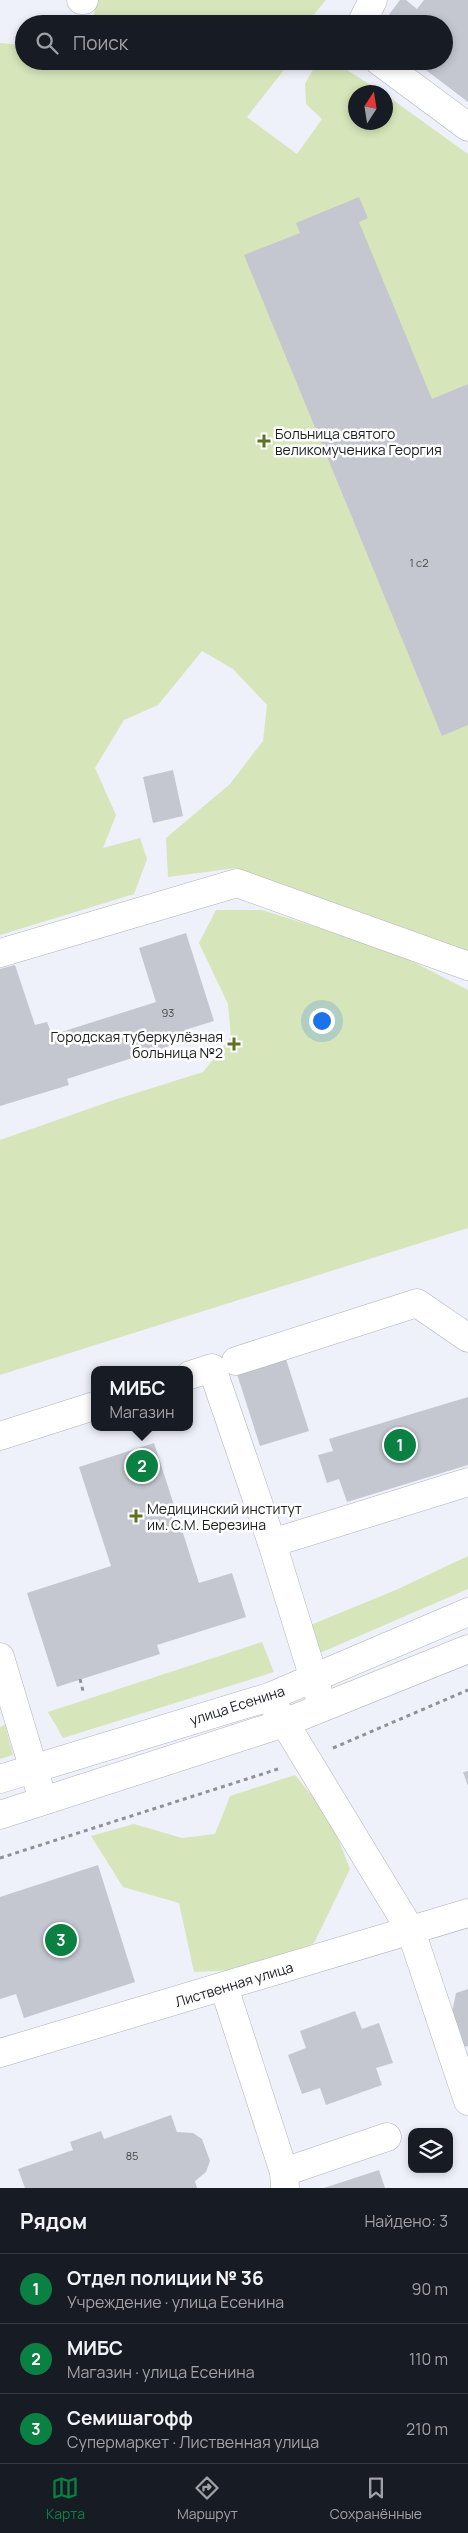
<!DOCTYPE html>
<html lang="ru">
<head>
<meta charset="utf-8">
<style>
	body { margin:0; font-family:Manrope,sans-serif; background:#242831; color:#f1f3f6 }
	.controls { position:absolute; right:15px; bottom:15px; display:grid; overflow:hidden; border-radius:10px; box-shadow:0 2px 8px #0003 }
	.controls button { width:45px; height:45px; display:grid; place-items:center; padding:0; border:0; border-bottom:1px solid #363941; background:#171b24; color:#f1f3f6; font:25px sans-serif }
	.compass { position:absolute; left:348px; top:85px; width:45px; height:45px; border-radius:50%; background:#171b24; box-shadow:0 2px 8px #0003; rotate:12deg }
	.you { position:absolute; left:321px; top:1020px; width:18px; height:18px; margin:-12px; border:4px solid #fff; border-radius:50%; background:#1a73e8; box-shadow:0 0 0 8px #1a73e833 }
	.badge { display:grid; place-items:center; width:32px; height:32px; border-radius:50%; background:#0b8043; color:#fff; font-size:16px; font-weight:700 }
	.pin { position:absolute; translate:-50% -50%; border:2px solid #fff; box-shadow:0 1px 5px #0006 }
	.popup { position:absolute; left:91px; top:1366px; width:102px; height:65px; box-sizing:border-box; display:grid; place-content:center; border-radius:10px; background:#171b24; filter:drop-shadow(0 1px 4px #0005); font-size:16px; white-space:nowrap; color:#9ea1a6 }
	.popup b { font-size:19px; color:#f1f3f6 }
	.popup::after { content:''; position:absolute; left:50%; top:100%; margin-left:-10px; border:10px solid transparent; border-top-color:#171b24 }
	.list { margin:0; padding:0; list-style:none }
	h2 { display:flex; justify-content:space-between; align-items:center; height:65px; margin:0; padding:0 20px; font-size:21px }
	h2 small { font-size:16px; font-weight:400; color:#9ea1a6 }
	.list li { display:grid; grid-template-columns:32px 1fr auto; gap:15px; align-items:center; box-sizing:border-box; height:70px; padding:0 20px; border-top:1px solid #363941 }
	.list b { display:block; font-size:19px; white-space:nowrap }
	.list p { margin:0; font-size:16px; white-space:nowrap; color:#9ea1a6 }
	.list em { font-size:16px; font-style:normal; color:#9ea1a6 }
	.icon { flex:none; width:28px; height:28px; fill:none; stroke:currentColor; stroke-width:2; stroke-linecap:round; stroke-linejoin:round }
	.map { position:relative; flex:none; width:468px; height:2188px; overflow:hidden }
	.search { position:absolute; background:#171b24; box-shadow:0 2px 8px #0003; left:15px; right:15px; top:15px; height:55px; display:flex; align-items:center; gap:12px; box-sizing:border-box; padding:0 18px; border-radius:28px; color:#9ea1a6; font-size:19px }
	.sheet { height:275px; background:#171b24 }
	nav { display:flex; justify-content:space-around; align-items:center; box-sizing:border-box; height:70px; border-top:1px solid #363941; background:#171b24; font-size:14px; color:#9ea1a6 }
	nav a { display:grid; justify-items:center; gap:2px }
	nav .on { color:#0b8043 }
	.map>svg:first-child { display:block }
	.green { fill:#d6e5ba }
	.building { fill:#c4c7d0 }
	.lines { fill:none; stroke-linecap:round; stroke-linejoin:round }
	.minor-casing { stroke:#afb2bb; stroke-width:29 }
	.path { stroke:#909298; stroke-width:3; stroke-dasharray:4 4; stroke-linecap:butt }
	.minor { stroke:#fff; stroke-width:28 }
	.poi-dot { fill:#5d7323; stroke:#fefefe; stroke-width:2 }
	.labels { text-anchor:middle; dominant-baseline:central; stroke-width:5; stroke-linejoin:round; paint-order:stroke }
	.number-label { font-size:11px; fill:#47484d }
	.poi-label { font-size:14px; fill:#1d1e21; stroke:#fefefe; text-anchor:start }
	.street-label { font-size:14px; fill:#1d1e21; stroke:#fefefe }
</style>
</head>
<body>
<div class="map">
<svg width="468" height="2188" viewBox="0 0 468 2188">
	<rect width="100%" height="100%" fill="#eef1fa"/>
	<g class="green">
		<polygon points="96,0 326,0 306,24 93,24"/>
		<polygon points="0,43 24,45 24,61 291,61 247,117 297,154 322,119 306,104 305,84 314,68 334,62 382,92 356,92 356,122 386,122 386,95 468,154 468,952 236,868 168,877 166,838 230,784 263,741 267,705 233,669 202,651 158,705 124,720 95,768 116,815 103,848 140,838 147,859 134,894 0,935"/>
		<polygon points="216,910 262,910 390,950 468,990 468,1228 0,1375 0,1140 114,1100 203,1072 231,1037 228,1004 199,943"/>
		<polygon points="468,1556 468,1589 315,1655 306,1627 398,1589"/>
		<polygon points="262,1642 274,1672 63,1738 48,1712"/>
		<polygon points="5,1725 13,1755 0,1759 0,1727"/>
		<polygon points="295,1775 330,1818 350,1869 314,1943 252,1969 194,1972 179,1903 123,1887 91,1836 134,1824 182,1838 215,1834 230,1796"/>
	</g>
	<g class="building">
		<polygon points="400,0 406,0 417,9 424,0 468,0 468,102 414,61 444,61 444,24 382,24"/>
		<polygon points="359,197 368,218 359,222 432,399 468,384 468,725 442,736 244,255 300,233 296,223"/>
		<polygon points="173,770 183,816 153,823 143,777"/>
		<polygon points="186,933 214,1021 188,1029 191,1039 67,1079 69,1085 0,1106 0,969 15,965 35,1025 47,1022 52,1035 156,1002 139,948"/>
		<polygon points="285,1356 309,1431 260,1446 236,1371"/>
		<polygon points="468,1397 468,1465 347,1502 339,1479 327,1483 318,1455 333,1451 329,1439"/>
		<polygon points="154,1443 199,1583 232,1573 246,1617 157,1645 160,1654 57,1687 27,1593 111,1566 79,1467"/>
		<polygon points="468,1771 468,1786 463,1772"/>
		<polygon points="98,1865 135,1982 24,2018 16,1994 0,1999 0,1897"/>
		<polygon points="468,1989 468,2046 461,2048 451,2017 456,1993"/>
		<polygon points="355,2011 362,2029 379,2023 393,2063 376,2068 382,2085 326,2105 320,2088 302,2094 288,2055 306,2048 300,2031"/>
		<polygon points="171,2115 177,2132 193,2133 202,2139 210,2161 206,2172 195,2181 197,2188 25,2188 18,2169 73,2150 70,2142 101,2131 104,2139"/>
		<polygon points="379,2170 385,2188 324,2188"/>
	</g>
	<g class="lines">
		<defs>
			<g id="minor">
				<polyline points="81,0 84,0"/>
				<polyline points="361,24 373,0"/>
				<polyline points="379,61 468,127"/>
				<polyline points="0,953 237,883 468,966"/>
				<polyline points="236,1361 417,1303 468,1338"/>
				<polyline points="190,1375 212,1368 272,1543 468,1482"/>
				<polyline points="0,1436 94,1406"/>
				<polyline points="272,1543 319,1695"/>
				<polyline points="0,1657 39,1787"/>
				<polyline points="275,1707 411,1931 468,2101"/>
				<polyline points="0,1779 269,1697 468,1612"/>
				<polyline points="0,1815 284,1723 468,1649"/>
				<polyline points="224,1987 284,2172 285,2188"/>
				<polyline points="0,2053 468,1913"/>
				<polyline points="284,2172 387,2137"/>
			</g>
		</defs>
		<use href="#minor" class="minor-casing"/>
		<g class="path">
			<polyline points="80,1679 83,1691"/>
			<polyline points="333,1748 468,1690"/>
			<polyline points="0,1858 278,1769"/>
		</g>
		<use href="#minor" class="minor"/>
	</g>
	<g class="poi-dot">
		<path d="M261.5 433.5h5v5h5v5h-5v5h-5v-5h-5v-5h5z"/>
		<path d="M231.5 1036.5h5v5h5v5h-5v5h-5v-5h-5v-5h5z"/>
		<path d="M133.5 1508.5h5v5h5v5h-5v5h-5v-5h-5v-5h5z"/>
	</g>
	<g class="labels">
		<g class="number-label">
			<text x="419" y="562">1 с2</text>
			<text x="168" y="1012">93</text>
			<text x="132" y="2155">85</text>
		</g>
		<g class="poi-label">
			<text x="275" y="433">Больница святого<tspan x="275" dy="16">великомученика Георгия</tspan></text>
			<text x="223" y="1036" text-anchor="end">Городская туберкулёзная<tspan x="223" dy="16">больница №2</tspan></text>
			<text x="147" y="1508">Медицинский институт<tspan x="147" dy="16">им. С.М. Березина</tspan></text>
		</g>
		<g class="street-label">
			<text transform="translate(237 1705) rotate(-18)">улица Есенина</text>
			<text transform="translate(234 1984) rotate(-17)">Лиственная улица</text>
		</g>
	</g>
</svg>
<div class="controls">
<button><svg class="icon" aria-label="layers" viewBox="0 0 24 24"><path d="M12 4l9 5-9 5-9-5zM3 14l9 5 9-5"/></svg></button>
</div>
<svg class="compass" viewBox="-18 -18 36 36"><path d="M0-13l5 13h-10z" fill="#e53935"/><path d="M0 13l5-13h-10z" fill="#9ea1a6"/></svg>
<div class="you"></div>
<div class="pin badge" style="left:400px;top:1445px">1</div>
<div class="pin badge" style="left:142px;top:1466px">2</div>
<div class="popup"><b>МИБС</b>Магазин</div>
<div class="pin badge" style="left:61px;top:1940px">3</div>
<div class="search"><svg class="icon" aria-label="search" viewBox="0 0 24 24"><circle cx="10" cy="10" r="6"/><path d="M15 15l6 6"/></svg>Поиск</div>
</div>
<section class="sheet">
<h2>Рядом<small>Найдено: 3</small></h2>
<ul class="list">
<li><span class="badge">1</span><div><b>Отдел полиции № 36</b><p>Учреждение · улица Есенина</p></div><em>90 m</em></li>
<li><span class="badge">2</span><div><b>МИБС</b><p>Магазин · улица Есенина</p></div><em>110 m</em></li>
<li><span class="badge">3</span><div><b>Семишагофф</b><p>Супермаркет · Лиственная улица</p></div><em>210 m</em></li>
</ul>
</section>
<nav>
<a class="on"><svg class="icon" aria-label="map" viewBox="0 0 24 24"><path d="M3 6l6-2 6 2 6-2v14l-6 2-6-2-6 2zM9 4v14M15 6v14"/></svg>Карта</a>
<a><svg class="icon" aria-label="directions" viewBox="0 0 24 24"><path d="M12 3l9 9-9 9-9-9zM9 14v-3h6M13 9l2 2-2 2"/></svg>Маршрут</a>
<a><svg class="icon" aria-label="saved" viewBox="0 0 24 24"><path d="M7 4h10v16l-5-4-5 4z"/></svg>Сохранённые</a>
</nav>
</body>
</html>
